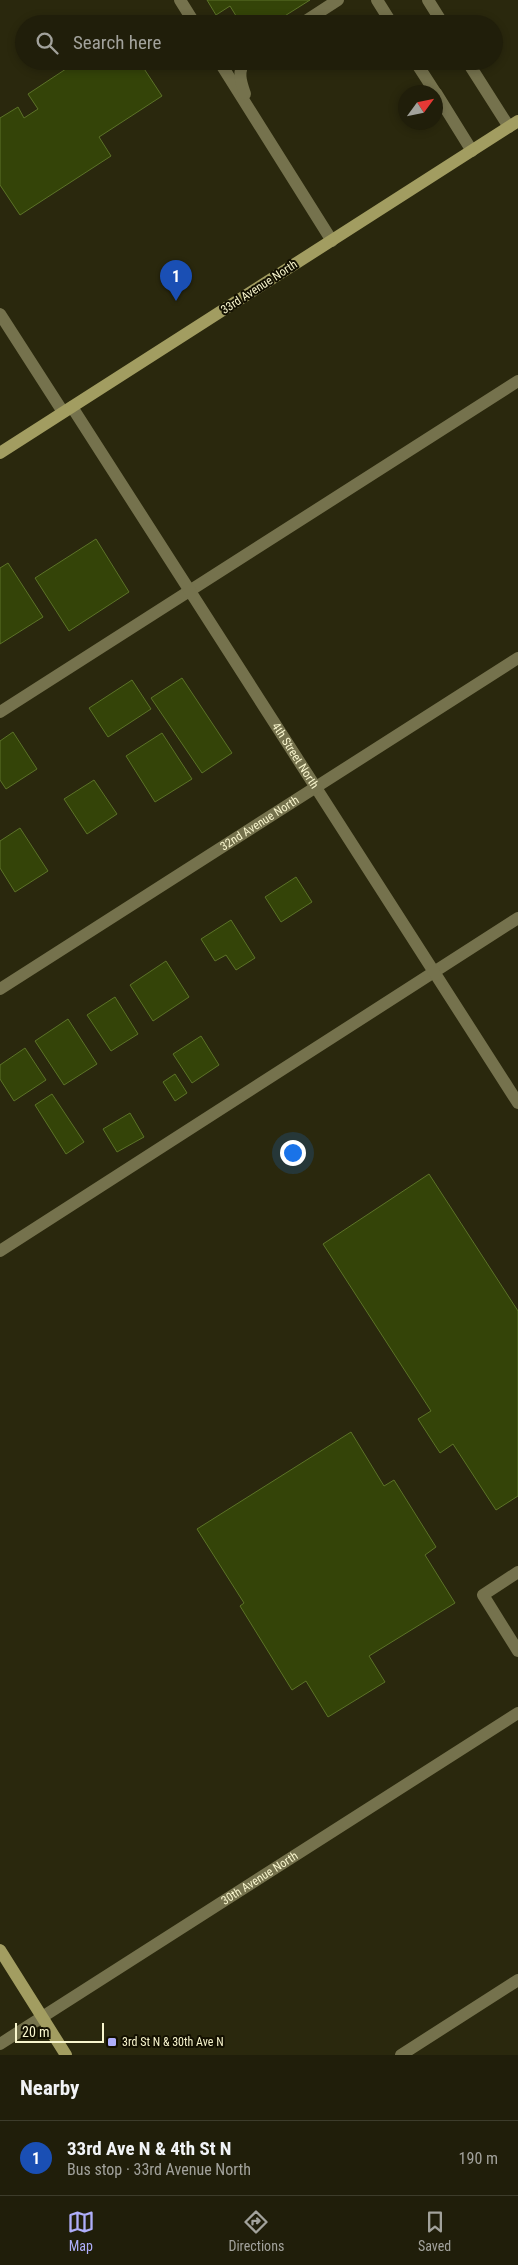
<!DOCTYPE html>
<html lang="en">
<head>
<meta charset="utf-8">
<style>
	body { margin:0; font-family:"Roboto Condensed",sans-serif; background:#2d2b18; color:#f1f3f6 }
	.compass { position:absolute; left:398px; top:85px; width:45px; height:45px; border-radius:50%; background:#201e0a; box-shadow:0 2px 8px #0003; rotate:57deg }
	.scale { position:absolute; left:15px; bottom:12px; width:89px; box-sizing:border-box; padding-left:5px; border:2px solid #f8f5cd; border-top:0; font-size:14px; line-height:18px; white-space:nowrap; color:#f8f5cd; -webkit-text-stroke:4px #131000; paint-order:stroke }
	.you { position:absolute; left:292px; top:1152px; width:18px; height:18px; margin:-12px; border:4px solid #fff; border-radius:50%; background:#1a73e8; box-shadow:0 0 0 8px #1a73e833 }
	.badge { display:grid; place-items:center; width:32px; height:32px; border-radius:50%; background:#afaefa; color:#fff; font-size:16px; font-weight:700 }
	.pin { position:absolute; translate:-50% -41px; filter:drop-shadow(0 1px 2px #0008) }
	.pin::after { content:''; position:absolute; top:26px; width:18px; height:15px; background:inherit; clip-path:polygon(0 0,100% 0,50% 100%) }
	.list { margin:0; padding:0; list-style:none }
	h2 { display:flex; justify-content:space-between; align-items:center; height:65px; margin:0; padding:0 20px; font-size:21px }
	h2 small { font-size:16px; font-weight:400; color:#a2a29c }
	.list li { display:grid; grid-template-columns:32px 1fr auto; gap:15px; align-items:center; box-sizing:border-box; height:75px; padding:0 20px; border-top:1px solid #3d3c2b }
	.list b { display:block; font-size:19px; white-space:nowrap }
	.list p { margin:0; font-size:16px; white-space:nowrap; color:#a2a29c }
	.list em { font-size:16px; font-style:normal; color:#a2a29c }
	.icon { flex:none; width:28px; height:28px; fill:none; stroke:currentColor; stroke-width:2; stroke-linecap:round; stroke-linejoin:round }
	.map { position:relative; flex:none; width:518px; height:2055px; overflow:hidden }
	.search { position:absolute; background:#201e0a; box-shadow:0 2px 8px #0003; left:15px; right:15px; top:15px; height:55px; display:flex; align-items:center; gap:12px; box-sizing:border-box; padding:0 18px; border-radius:28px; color:#a2a29c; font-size:19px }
	.sheet { height:140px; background:#201e0a }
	nav { display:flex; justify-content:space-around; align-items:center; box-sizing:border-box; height:70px; border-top:1px solid #3d3c2b; background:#201e0a; font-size:14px; color:#a2a29c }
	nav a { display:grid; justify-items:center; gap:2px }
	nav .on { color:#afaefa }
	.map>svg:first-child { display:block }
	.building { fill:#344408; stroke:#5c7328 }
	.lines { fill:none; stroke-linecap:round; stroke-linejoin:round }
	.lane { stroke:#75724d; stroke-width:12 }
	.street { stroke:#75724d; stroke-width:12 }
	.secondary { stroke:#a29d61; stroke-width:12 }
	.poi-dot { fill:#afaefa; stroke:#131000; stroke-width:2 }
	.labels { text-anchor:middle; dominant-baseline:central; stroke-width:4; stroke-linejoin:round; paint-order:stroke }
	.street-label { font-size:12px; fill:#f8f5cd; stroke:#131000 }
	.poi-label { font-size:12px; fill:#f8f5cd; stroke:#131000; text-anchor:start }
</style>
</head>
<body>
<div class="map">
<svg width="518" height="2055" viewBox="0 0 518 2055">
	<rect width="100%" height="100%" fill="#2a280d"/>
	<g class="building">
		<polygon points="207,0 310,0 272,24 241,24 230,6 216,15"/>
		<polygon points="78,61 126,61 130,67 139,61 162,96 99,137 111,156 20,215 0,185 0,118 18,107 24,118 38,109 28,94"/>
		<polygon points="96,539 129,592 69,631 35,578"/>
		<polygon points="8,563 43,617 0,644 0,568"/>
		<polygon points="182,678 232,753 202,773 151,698"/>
		<polygon points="132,680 151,709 108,737 89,708"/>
		<polygon points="13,732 37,769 6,789 0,780 0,741"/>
		<polygon points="162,733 192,779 155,802 126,756"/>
		<polygon points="94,780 117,814 87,834 64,799"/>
		<polygon points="20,828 48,871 15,892 0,868 0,841"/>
		<polygon points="296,877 312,902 281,922 265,897"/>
		<polygon points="231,920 255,958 236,970 226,955 215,961 201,939"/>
		<polygon points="166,961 189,997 153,1021 130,985"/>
		<polygon points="115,997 138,1034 111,1051 87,1015"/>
		<polygon points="68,1019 97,1064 64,1085 35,1041"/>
		<polygon points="201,1036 219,1065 192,1083 173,1054"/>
		<polygon points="25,1048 46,1080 14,1101 0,1079 0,1065"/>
		<polygon points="175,1074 187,1093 175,1101 163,1082"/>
		<polygon points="52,1094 84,1142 66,1154 35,1105"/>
		<polygon points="130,1113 144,1137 117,1152 103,1129"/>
		<polygon points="429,1174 518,1311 518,1496 496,1510 453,1444 440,1453 418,1419 431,1411 323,1244"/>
		<polygon points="351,1432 384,1486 394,1480 436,1547 425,1555 455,1603 369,1656 385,1682 328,1717 306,1681 292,1690 240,1606 244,1603 197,1529"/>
	</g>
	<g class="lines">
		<g class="lane">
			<polyline points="180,0 195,24"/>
			<polyline points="377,0 392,24"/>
			<polyline points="301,24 338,0"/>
			<polyline points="219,61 332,241"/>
			<polyline points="415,61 435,92"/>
			<polyline points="436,93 472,151"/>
			<path d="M245,94C241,82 237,72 245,61"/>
			<polyline points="0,314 63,412"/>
			<polyline points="0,712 518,381"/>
			<polyline points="0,1251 518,918"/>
			<polyline points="518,1572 483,1595 518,1651"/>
			<polyline points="401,2055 518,1980"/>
		</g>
		<g class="street">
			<polyline points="428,0 443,24"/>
			<polyline points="467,61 509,127"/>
			<path id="s1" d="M72,407L518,1103"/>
			<path id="s2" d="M0,989L518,658"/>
			<path id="s3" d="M0,2044L518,1713"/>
		</g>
		<g class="secondary">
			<polyline points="0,453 518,121"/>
			<polyline points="0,1950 66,2055"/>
		</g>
	</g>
	<rect class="poi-dot" x="107" y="2037" width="10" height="10" rx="2.5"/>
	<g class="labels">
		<g class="street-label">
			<text transform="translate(259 287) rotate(-33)">33rd Avenue North</text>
			<text stroke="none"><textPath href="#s1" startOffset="414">4th Street North</textPath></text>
			<text stroke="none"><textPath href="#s2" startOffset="308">32nd Avenue North</textPath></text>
			<text stroke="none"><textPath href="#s3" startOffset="308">30th Avenue North</textPath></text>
		</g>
		<g class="poi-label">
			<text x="122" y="2042">3rd St N &amp; 30th Ave N</text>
		</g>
	</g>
</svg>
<svg class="compass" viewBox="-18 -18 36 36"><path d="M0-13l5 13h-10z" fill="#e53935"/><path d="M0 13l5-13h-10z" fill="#a2a29c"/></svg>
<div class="scale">20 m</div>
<div class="you"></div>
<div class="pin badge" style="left:176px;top:301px;background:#1a4fb4">1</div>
<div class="search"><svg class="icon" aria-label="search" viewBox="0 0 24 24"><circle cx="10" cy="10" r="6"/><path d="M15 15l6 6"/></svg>Search here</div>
</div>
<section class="sheet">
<h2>Nearby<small></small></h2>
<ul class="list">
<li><span class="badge" style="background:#1a4fb4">1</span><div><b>33rd Ave N &amp; 4th St N</b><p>Bus stop · 33rd Avenue North</p></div><em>190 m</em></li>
</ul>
</section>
<nav>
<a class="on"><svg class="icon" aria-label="map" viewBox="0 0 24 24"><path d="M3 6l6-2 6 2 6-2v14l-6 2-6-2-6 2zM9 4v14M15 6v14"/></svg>Map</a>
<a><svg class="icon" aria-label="directions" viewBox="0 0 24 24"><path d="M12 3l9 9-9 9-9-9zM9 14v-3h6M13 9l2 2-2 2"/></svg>Directions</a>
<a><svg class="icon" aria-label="saved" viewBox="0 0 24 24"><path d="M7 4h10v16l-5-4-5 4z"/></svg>Saved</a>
</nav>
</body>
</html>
